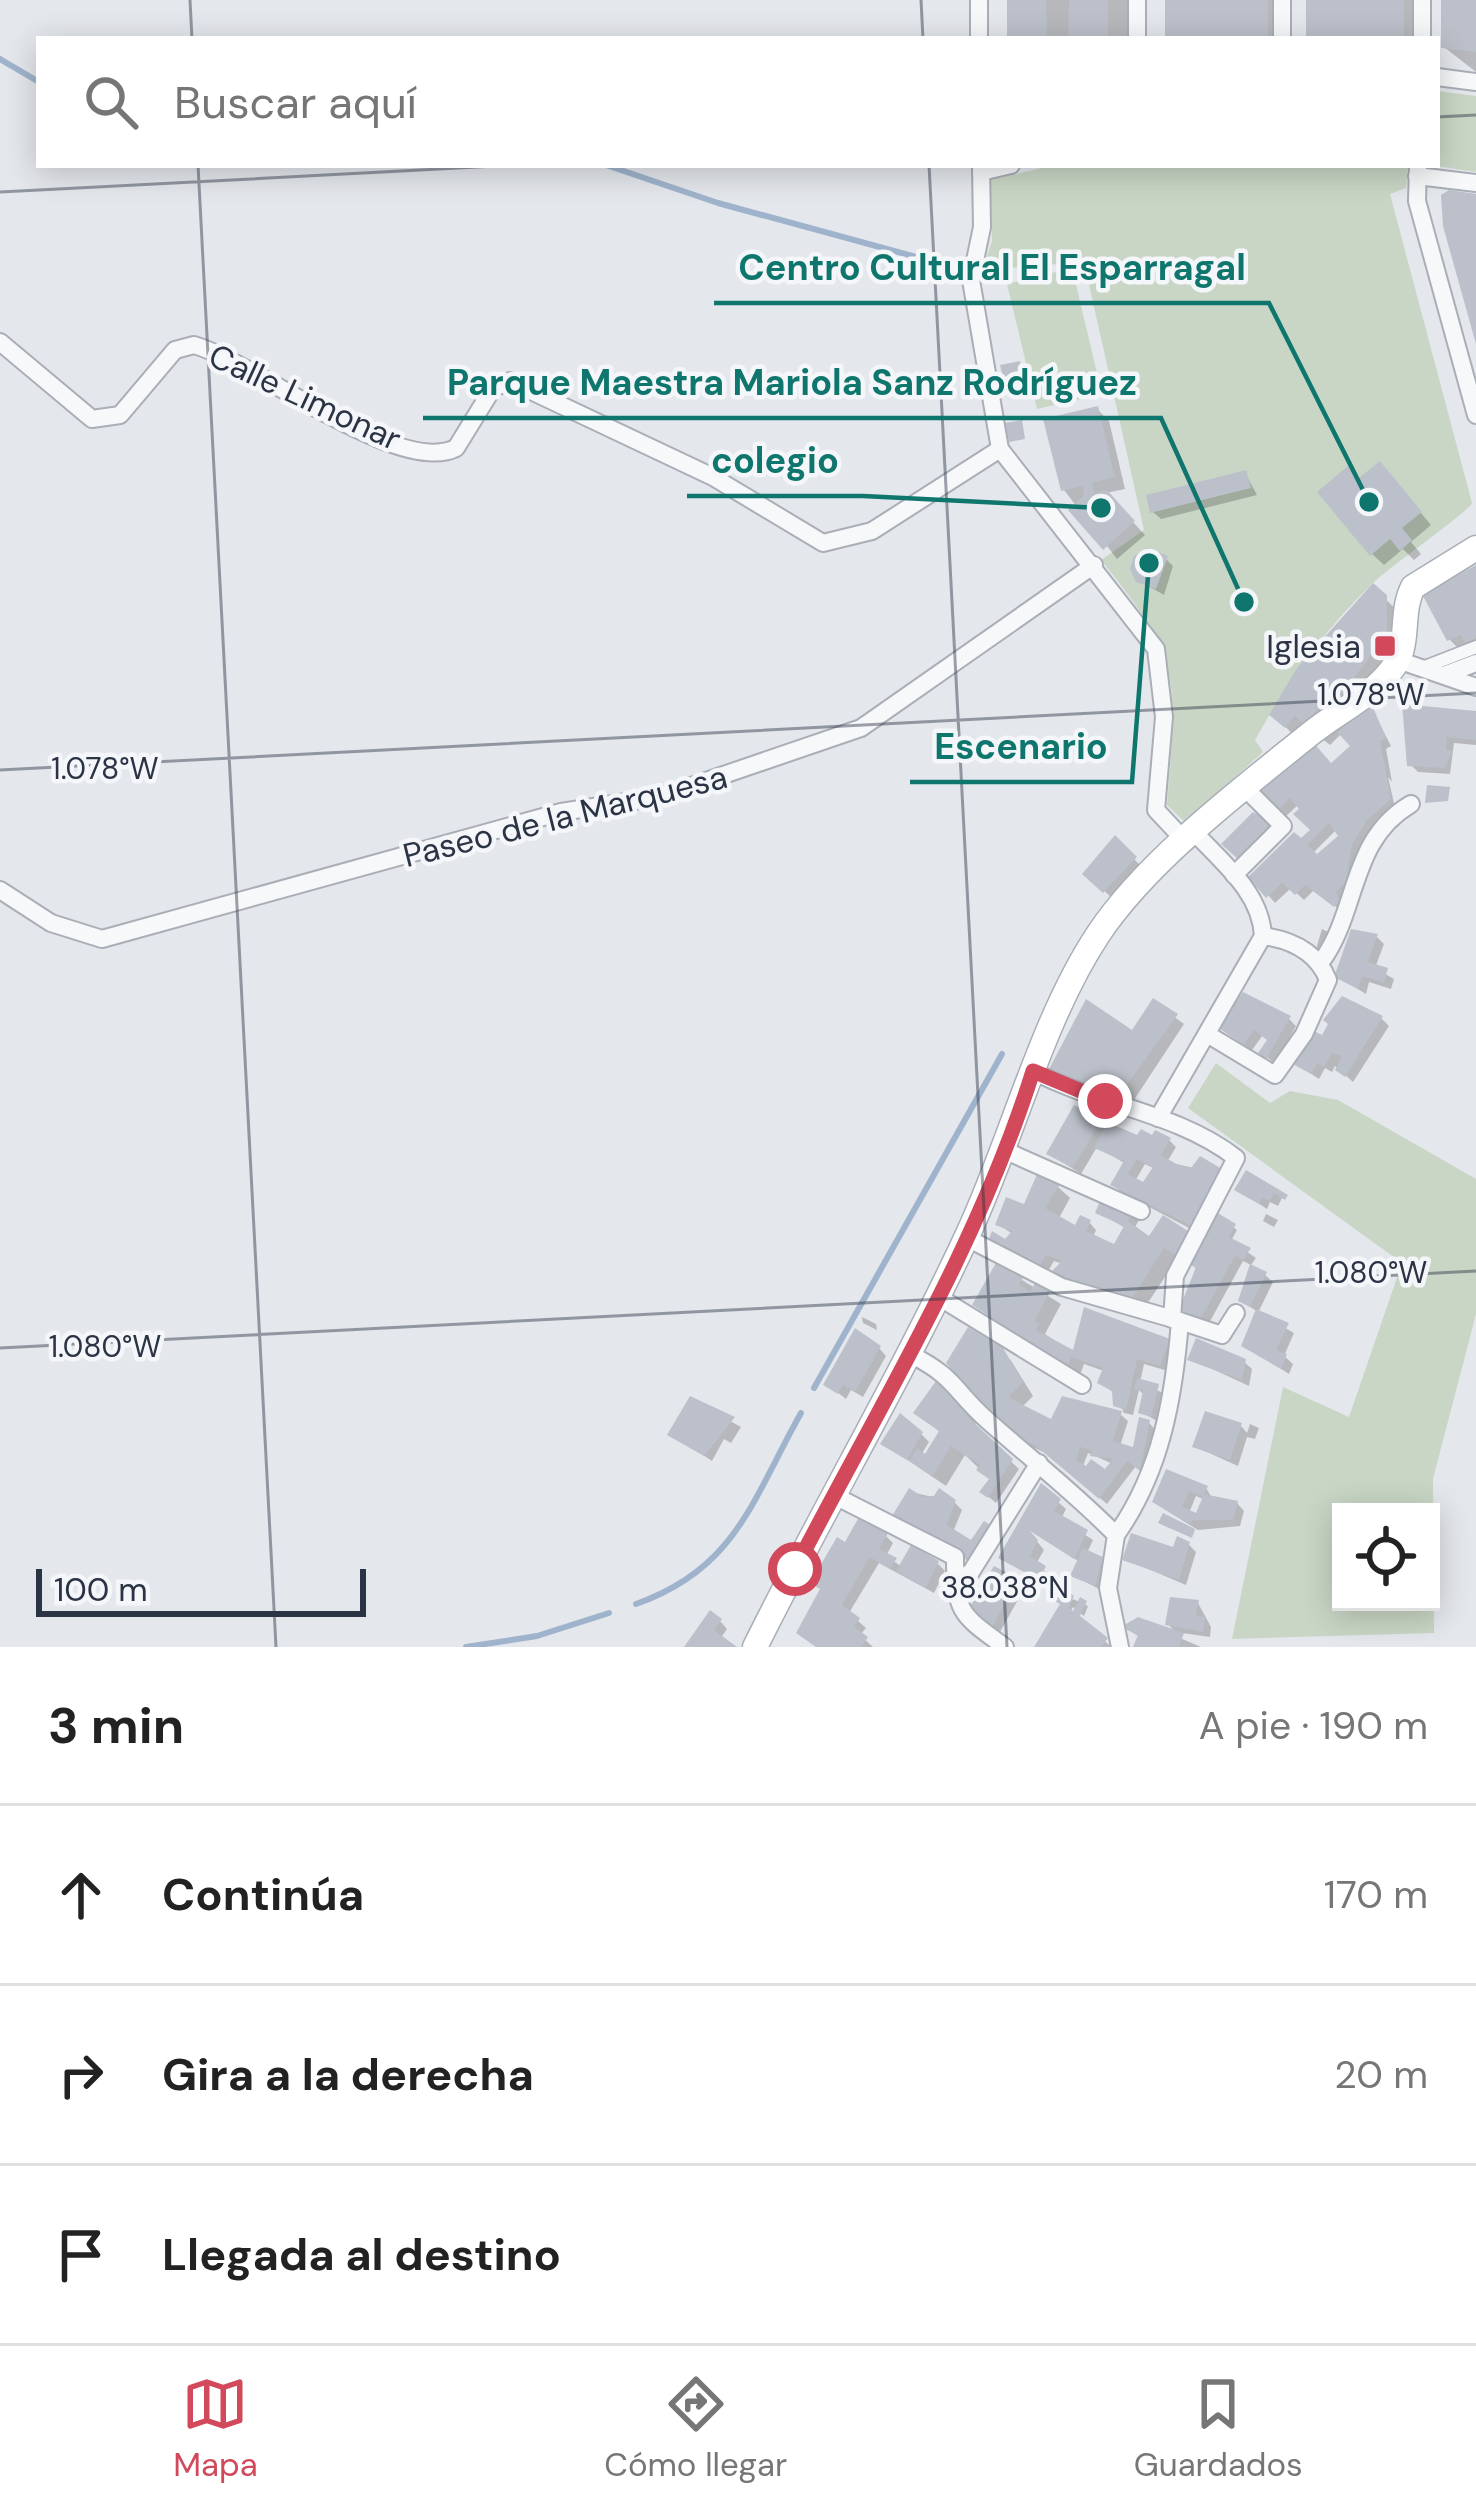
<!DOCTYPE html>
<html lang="es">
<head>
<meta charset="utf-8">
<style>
	body { margin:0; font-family:"DM Sans",sans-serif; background:#f6f6f6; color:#222 }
	.controls { position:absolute; right:36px; bottom:36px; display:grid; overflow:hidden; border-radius:0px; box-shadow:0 6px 30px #0003 }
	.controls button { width:108px; height:108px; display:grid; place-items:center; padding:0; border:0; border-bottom:3px solid #e0e0e0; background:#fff; color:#222; font:60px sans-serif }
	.scale { position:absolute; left:36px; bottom:30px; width:330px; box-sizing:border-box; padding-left:12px; border:6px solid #2b3445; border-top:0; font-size:33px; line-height:42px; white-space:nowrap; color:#2b3445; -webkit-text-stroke:9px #f4f6f9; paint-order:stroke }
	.stop { position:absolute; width:36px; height:36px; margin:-27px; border:9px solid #d1495b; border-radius:50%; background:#fff }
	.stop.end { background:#d1495b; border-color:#fff; box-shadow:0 3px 12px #0008 }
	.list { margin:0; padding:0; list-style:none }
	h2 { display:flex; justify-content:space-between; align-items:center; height:156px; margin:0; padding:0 48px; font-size:51px }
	h2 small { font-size:39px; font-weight:400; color:#767676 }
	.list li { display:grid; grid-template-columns:78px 1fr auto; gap:36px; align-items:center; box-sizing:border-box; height:180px; padding:0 48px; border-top:3px solid #e0e0e0 }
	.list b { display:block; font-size:45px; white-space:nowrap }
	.list em { font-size:39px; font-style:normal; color:#767676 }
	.icon { flex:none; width:66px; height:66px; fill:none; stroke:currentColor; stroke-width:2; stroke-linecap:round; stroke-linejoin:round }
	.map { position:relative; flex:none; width:1476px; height:1647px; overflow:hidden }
	.search { position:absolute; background:#fff; box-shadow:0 6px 30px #0003; left:36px; right:36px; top:36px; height:132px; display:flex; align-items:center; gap:30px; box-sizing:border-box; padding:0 42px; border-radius:0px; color:#767676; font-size:45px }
	.sheet { height:696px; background:#fff }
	nav { display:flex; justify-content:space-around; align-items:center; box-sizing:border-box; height:168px; border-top:3px solid #e0e0e0; background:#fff; font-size:33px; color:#767676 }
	nav a { display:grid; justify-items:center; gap:6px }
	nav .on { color:#d1495b }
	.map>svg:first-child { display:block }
	.green { fill:#c9d6c5; fill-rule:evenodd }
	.shadow { fill:#0003; fill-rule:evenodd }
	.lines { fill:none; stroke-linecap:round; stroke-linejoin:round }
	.stream { stroke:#9fb4cc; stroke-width:6 }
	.building { fill:#bbc0ca; fill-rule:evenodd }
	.pedestrian-casing { stroke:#a9aeb7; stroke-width:15 }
	.minor-casing { stroke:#a9aeb7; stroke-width:20 }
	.secondary-casing { stroke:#a9aeb7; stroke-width:27 }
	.pedestrian { stroke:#f7f8fa; stroke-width:12 }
	.minor { stroke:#f7f8fa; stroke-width:16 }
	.secondary { stroke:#fff; stroke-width:24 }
	.route { stroke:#d1495b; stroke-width:15 }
	.ticks { fill:none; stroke:#2b3445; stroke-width:3; stroke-opacity:0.45 }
	.poi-dot { fill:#d1495b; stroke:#f4f6f9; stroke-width:4.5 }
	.labels { text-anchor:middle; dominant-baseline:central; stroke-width:9; stroke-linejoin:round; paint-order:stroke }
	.street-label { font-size:33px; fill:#2b3445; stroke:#f4f6f9 }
	.poi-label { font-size:33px; fill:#2b3445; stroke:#f4f6f9; text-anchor:end }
	.ticks-label { font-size:30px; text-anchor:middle; fill:#2b3445; stroke:#f4f6f9; stroke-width:9; stroke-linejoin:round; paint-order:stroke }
	.leader { fill:none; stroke:#0f766e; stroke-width:4.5 }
	.callout-dot { fill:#0f766e; stroke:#f4f6f9; stroke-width:4.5 }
	.callout-label { font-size:36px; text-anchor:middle; font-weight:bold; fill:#0f766e; stroke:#f4f6f9; stroke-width:9; stroke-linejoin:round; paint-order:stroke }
</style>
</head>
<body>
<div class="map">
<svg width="1476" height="1647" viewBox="0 0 1476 1647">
	<rect width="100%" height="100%" fill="#e4e7ec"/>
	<g class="green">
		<polygon points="1437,91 1476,96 1476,172 1429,165 1437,165"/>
		<path d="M1055,165H1408L1406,188L1390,194L1472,503C1467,513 1388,568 1372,584C1323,631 1288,682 1255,740L1263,752L1185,822L1167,805C1177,678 1184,662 1101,560L1144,530L1084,262L982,270L992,241L990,180Z"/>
		<polygon points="1072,268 1102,394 1037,409 1007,284"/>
		<path d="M1216,1063L1270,1103L1290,1091L1338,1100L1476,1179V1314L1433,1479L1434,1633L1232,1639L1283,1387L1349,1417L1402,1263L1188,1108ZM1341,1512H1431V1602H1341Z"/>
	</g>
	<g class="shadow">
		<rect x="1010" y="0" width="122" height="39"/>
		<rect x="1168" y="0" width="123" height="39"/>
		<rect x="1309" y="0" width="118" height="39"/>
		<polygon points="1444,0 1476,0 1476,72 1444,47"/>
		<polygon points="1097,409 1109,421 1125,489 1106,493 1145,535 1117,559 1064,490"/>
		<polygon points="1245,473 1257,495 1161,519 1153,512"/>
		<polygon points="1391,477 1431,525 1411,542 1421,554 1414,560 1403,549 1384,565 1372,554 1359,481"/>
		<polygon points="1166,559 1173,566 1164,595 1138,580"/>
		<polygon points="1476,569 1476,648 1461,651 1449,639"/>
		<path d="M1373,587L1410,623V660L1372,709L1391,746L1386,749L1392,782L1388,777L1397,816L1343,912L1314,890L1304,900L1291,888L1275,903L1252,877L1314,830L1299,804L1284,818L1261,793L1298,739L1273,715ZM1342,733L1354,746L1331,767L1314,748L1321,738L1330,745ZM1337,829L1341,837L1331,872L1312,854Z"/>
		<polygon points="1476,714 1476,745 1454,743 1450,774 1418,772 1410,764"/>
		<polygon points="1115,840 1142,867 1112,898 1086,874"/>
		<polygon points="1322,929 1332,934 1318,951 1316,949"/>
		<polygon points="1377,937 1384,944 1375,968 1394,979 1391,989 1369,982 1366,994 1338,977"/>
		<polygon points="1154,1002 1184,1024 1126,1112 1076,1087 1143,1042"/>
		<polygon points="1381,1018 1389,1026 1353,1082 1335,1066 1332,1072 1325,1068 1319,1079 1295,1063 1324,1040"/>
		<polygon points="1289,1019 1296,1026 1275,1064 1262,1053 1270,1041 1263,1035 1252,1050 1228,1034"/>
		<path d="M1100,1121L1138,1139L1169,1140L1176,1147L1167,1162L1221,1174L1232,1186L1216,1215L1237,1230L1231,1241L1256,1258L1251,1265L1243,1261L1208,1325L1182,1308L1206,1237L1121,1192L1114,1185L1126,1164L1097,1147L1081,1174L1050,1154ZM1145,1164L1155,1169L1144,1186L1135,1181Z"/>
		<polygon points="1058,1187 1070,1198 1059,1218 1077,1229 1089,1222 1096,1230 1093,1237 1113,1247 1127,1229 1098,1212 1132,1212 1139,1220 1134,1229 1179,1256 1143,1310 1059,1282 1063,1264 1054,1261 1047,1273 1006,1242 1011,1233 998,1224"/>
		<polygon points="1238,1190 1274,1190 1282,1198 1278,1206 1270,1202 1267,1209"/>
		<polygon points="1266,1214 1278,1220 1274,1227 1263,1221"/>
		<polygon points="998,1265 1061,1304 1045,1334 1075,1354 1168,1341 1176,1349 1168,1371 1144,1364 1140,1382 1165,1394 1158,1422 1142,1412 1145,1396 1139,1390 1133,1415 1124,1413 1115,1394 1100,1382 1104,1371 1084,1364 1080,1375 988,1316 976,1304"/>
		<polygon points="1265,1275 1273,1282 1258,1313 1294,1333 1284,1356 1293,1364 1289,1374 1244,1345 1258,1312 1241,1301"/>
		<polygon points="862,1317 876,1324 877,1330 863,1323"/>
		<polygon points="879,1348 886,1356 863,1397 851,1390 846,1399 827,1384"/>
		<path d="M1010,1359L1033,1396L1022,1407L1052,1423L1120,1414L1128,1421L1120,1446L1136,1451L1149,1423L1156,1430L1147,1475L1136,1466L1107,1504L1049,1455L1021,1441L982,1403ZM1088,1453L1113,1464L1107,1474L1078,1479Z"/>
		<polygon points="1191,1359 1244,1362 1252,1369 1249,1386"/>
		<polygon points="937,1386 972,1414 979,1432 1019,1469 996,1503 983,1492 991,1480 965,1455 946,1486 884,1444 921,1434 929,1442 921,1455 926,1458 941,1433 917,1412"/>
		<polygon points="691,1399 741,1427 731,1443 724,1439 712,1461 671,1434"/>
		<polygon points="1250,1424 1259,1428 1255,1439 1247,1437 1238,1466 1196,1447 1241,1426 1247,1433"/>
		<path d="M1168,1472L1206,1488L1212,1498L1237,1503L1244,1511L1240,1526L1198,1530L1164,1509L1156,1501ZM1196,1496L1205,1500L1197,1517L1189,1513Z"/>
		<polygon points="1042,1488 1066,1509 1061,1519 1093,1540 1087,1553 1109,1567 1103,1591 1074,1576 1080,1562 1027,1529 1044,1550 1036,1564 1051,1576 1047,1585 1002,1557"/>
		<polygon points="911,1492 954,1502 962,1510 953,1532 978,1543 967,1560 903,1523"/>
		<polygon points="886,1536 893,1543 886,1556 902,1567 937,1563 945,1571 934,1593 879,1563 849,1613 866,1628 860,1635 873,1647 818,1647 846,1546"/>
		<polygon points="1188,1544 1196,1552 1186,1585 1125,1559"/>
		<polygon points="1017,1582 1024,1589 1000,1632 978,1619"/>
		<polygon points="1073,1599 1088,1606 1084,1616 1073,1607 1069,1614 1112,1647 1038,1647"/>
		<polygon points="1198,1603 1211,1627 1210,1637 1175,1632 1168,1624"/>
		<polygon points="720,1621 727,1629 720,1639 732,1647 688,1647"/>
		<polygon points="1126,1628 1173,1635 1201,1647 1137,1647 1141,1638"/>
	</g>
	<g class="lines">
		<g class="stream">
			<polyline points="0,59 39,82"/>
			<polyline points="606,165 718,203 953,267"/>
			<polyline points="814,1388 1002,1054"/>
			<path d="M636,1604C736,1569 752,1500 801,1413"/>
			<polyline points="466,1647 537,1636 609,1613"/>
		</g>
	</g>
	<g class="building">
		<polygon points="1007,0 1046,0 1047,39 1007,39"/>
		<polygon points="1069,0 1108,0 1108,39 1068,39"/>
		<rect x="1165" y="0" width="103" height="39"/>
		<rect x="1306" y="0" width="98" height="39"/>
		<polygon points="1441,0 1476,0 1476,52 1441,48"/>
		<polygon points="1449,190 1476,194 1476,344 1443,226 1441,195"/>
		<polygon points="1020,361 1024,382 1005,386 1000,365"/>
		<polygon points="1098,406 1115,477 1092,483 1094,493 1107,490 1135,521 1103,550 1068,510 1084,495 1082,486 1061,491 1043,419"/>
		<polygon points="1022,420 1025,439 1009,442 1005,423"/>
		<polygon points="1380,461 1422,512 1402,528 1412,540 1400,551 1390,539 1370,556 1317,492 1348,466 1359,478"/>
		<polygon points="1246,470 1251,488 1150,513 1146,495"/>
		<polygon points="1147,548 1168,556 1156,589 1136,582 1130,569 1134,556"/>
		<polygon points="1476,565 1476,638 1465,643 1461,635 1447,641 1422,594"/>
		<polygon points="1373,583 1387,595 1387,635 1335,702 1331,697 1303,723 1295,716 1285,728 1269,715 1297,668"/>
		<polygon points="1402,704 1476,711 1476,740 1447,737 1446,750 1453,751 1444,768 1407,766"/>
		<path d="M1372,705L1386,738L1380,741L1391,799L1367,820L1352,845L1346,882L1336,892L1340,901L1334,907L1305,885L1295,895L1282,883L1266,898L1248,877L1294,832L1301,838L1310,830L1293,814L1299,809L1290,798L1275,813L1257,793L1313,742L1331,763L1350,746L1337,732ZM1329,823L1338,836L1317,854L1307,845Z"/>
		<polygon points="1427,785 1450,787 1448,801 1425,803"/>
		<polygon points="1253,812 1276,824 1239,860 1221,844"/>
		<polygon points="1115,835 1137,857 1103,893 1082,874"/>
		<polygon points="1351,929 1378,934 1368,962 1388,968 1384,983 1362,976 1358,989 1334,977"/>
		<polygon points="1243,992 1291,1016 1266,1059 1258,1053 1267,1040 1254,1030 1244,1045 1217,1027"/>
		<polygon points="1342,996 1383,1016 1345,1077 1335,1070 1342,1056 1332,1053 1324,1067 1317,1063 1311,1074 1291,1063 1310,1029 1322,1035 1328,1024 1323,1020"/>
		<polygon points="1153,998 1178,1014 1114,1103 1049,1069 1086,999 1132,1030"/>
		<polygon points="1074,1105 1102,1119 1073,1168 1046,1154"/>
		<path d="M1107,1122L1137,1135L1141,1129L1152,1135L1155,1130L1171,1138L1161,1155L1178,1165L1191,1168L1200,1156L1222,1169L1191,1226L1110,1185L1124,1161L1094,1148ZM1137,1159L1153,1167L1143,1182L1128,1174Z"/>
		<polygon points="1246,1170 1288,1195 1285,1200 1274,1193 1270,1201 1262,1197 1259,1204 1234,1190"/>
		<polygon points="1038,1172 1060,1184 1045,1208 1075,1225 1080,1215 1091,1220 1086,1231 1114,1244 1124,1226 1095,1213 1102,1196 1134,1210 1128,1221 1149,1236 1163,1215 1191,1233 1177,1256 1164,1248 1131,1300 1066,1277 1064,1281 1048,1275 1062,1261 1046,1255 1038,1268 987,1244 992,1231 1005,1239 1012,1231 995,1225 1006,1197 1024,1204"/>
		<polygon points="1216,1212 1236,1224 1229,1237 1251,1248 1243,1260 1235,1256 1200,1320 1179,1309 1196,1268 1188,1263"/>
		<polygon points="997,1261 1024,1277 1019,1284 1030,1292 1035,1283 1051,1290 1034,1321 1040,1324 1036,1330 1073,1350 1084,1307 1170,1339 1160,1366 1137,1359 1126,1410 1113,1406 1112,1391 1097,1383 1103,1368 1071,1357 1068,1366 972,1305"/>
		<polygon points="1250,1264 1267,1272 1250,1307 1238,1301"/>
		<polygon points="1256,1309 1289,1323 1276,1350 1287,1354 1281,1369 1241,1346"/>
		<path d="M968,1327L1003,1348L1023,1382L1009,1397L1021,1404L1051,1419L1062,1396L1122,1411L1113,1441L1133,1447L1139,1417L1150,1420L1140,1471L1127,1461L1099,1499L1036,1446L1005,1430L946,1363ZM1080,1447L1092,1450L1090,1456L1113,1459L1105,1469L1091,1459L1086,1466L1076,1460Z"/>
		<polygon points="855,1328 881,1346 855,1392 843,1385 838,1394 823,1385"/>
		<polygon points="1196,1338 1246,1359 1242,1380 1187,1360"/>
		<polygon points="1137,1378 1159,1384 1151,1417 1138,1413 1143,1391 1134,1389"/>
		<polygon points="936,1381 960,1398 969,1418 1013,1459 988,1498 979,1492 989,1479 976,1470 980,1465 951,1446 933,1476 909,1461 917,1448 925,1454 939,1431 913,1413"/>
		<polygon points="690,1396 735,1417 704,1456 667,1435"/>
		<polygon points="1205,1411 1242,1423 1230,1460 1192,1447"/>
		<polygon points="900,1413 923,1432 907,1460 880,1444"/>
		<polygon points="1166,1469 1208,1486 1203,1497 1189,1491 1182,1507 1196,1513 1204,1494 1238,1501 1233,1520 1193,1520 1190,1524 1152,1502"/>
		<polygon points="1041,1483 1061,1499 1054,1511 1088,1530 1074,1559 1029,1530 1038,1540 1030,1556 1046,1566 1039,1580 998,1558"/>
		<polygon points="909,1488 923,1497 934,1496 939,1488 956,1500 947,1525 971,1540 984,1521 993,1527 970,1561 892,1516"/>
		<polygon points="1163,1513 1195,1529 1192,1538 1158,1523"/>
		<polygon points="859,1517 888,1533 879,1549 897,1558 890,1569 870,1557 842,1605 860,1618 854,1627 868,1637 861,1647 816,1647 796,1633 820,1589 810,1583 837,1537 845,1542"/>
		<polygon points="1131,1533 1173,1547 1177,1536 1190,1542 1179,1580 1122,1560"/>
		<polygon points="911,1545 939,1561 926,1588 896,1571"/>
		<polygon points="1083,1548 1103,1557 1095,1586 1070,1576"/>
		<polygon points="994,1566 1019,1579 992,1627 967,1612"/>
		<polygon points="1059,1586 1074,1596 1068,1608 1073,1611 1080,1597 1087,1601 1080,1616 1108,1638 1101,1647 1034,1647 1060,1604 1051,1599"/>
		<polygon points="1170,1597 1199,1600 1196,1616 1205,1617 1203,1632 1165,1625"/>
		<polygon points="710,1610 722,1619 714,1630 737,1647 684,1647"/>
		<polygon points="1138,1617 1184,1633 1179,1647 1133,1647 1138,1635 1121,1627"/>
	</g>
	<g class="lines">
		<defs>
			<polyline id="pedestrian" points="1422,668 1476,647"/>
			<g id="minor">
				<polyline points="979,0 979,39"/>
				<polyline points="1282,0 1282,39"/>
				<polyline points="1137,39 1137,0"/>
				<polyline points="1422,39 1422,0"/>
				<polyline points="1437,77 1476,82"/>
				<polyline points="981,165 982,227 971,280 1000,449 1156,649 1164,717 1156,810 1186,842"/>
				<polyline points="1418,165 1417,201 1476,415"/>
				<polyline points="981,172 1011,165"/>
				<polyline points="1417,176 1476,183"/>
				<path d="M0,342L92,419L120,415L175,350L194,345C254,362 399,477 456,448L493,388L510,381L713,477L823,543L872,531L1000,449"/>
				<polyline points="1398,660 1476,687"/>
				<polyline points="1444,675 1476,663"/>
				<polyline points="1234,875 1283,826 1246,789"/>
				<polyline points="0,890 51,923 102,939 561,812 659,797 861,728 1094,565"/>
				<path d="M1321,962C1359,911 1349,840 1411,804"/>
				<path d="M1207,1034L1275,1075L1304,1034L1328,980C1317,952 1292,940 1263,936"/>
				<path d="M1033,1071C1099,1106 1177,1112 1236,1158L1175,1276L1172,1319"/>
				<path d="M1158,1118L1263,936C1261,893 1223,863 1195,833"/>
				<polyline points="1006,1151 1141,1211"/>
				<path d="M967,1238L1062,1287L1180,1321C1174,1398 1161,1472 1116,1535"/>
				<polyline points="937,1296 1082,1385"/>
				<polyline points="1180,1321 1222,1335 1236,1313"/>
				<path d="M910,1354C957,1378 953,1390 988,1421C1031,1459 1076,1494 1116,1535L1108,1588L1120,1647"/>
				<path d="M833,1495L955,1557C955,1613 961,1615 1005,1647"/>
				<polyline points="955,1582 971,1572 1039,1463"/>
			</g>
			<path id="secondary" d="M755,1647C824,1508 903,1374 968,1234C1012,1140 1042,1018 1099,933C1148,860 1242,789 1310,734C1338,711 1374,696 1395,665C1410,642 1400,612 1413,587L1476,548"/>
		</defs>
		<use href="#pedestrian" class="pedestrian-casing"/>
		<use href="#minor" class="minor-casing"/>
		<use href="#secondary" class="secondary-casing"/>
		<use href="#pedestrian" class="pedestrian"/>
		<use href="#minor" class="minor"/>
		<use href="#secondary" class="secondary"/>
	</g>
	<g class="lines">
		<path class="route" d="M795,1569C879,1406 978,1247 1033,1071L1105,1101"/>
	</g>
	<path class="ticks" d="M190,0L192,39M921,0L923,39M1437,117L1476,115M198,165L276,1647M929,165L1007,1647M0,192L517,165M0,770L1476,693M0,1348L1476,1271"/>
	<rect class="poi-dot" x="1373" y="634" width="24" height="24" rx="6"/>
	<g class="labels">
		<g class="street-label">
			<text transform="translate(305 397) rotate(25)">Calle Limonar</text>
			<text transform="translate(565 816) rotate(-14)">Paseo de la Marquesa</text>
		</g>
		<g class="poi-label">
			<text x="1361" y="646">Iglesia</text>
		</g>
	</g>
	<g class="ticks-label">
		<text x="1371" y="705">1.078°W</text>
		<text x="105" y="779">1.078°W</text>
		<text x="1371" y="1283">1.080°W</text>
		<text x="105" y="1357">1.080°W</text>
		<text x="1005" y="1598">38.038°N</text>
	</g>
	<path class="leader" d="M1369 502L1269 303H714M1244 602L1161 418H423M1101 508L863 496H687M1149 563L1132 782H910"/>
	<g class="callout-dot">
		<circle cx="1369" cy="502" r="12"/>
		<circle cx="1244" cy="602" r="12"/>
		<circle cx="1101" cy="508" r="12"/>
		<circle cx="1149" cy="563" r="12"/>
	</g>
	<g class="callout-label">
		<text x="992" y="280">Centro Cultural El Esparragal</text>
		<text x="792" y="395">Parque Maestra Mariola Sanz Rodríguez</text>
		<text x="775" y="473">colegio</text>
		<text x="1021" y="759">Escenario</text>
	</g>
</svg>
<div class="controls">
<button><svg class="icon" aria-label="locate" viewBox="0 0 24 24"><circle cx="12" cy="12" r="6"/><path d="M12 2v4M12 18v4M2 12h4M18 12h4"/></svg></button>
</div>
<div class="scale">100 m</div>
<div class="stop" style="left:795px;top:1569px"></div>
<div class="stop end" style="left:1105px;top:1101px"></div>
<div class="search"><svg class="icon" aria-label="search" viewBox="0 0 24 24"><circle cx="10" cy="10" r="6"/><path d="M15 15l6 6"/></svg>Buscar aquí</div>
</div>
<section class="sheet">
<h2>3 min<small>A pie · 190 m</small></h2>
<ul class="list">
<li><svg class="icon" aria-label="ahead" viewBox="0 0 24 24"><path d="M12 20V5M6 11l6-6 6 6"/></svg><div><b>Continúa</b></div><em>170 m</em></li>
<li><svg class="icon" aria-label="right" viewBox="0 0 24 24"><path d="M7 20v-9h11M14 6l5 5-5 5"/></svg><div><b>Gira a la derecha</b></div><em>20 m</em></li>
<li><svg class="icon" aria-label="arrive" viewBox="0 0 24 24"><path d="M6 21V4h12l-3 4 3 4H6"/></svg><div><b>Llegada al destino</b></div></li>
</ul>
</section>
<nav>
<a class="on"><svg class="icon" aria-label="map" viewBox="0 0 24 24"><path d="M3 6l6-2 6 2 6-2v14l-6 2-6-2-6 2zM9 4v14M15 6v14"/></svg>Mapa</a>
<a><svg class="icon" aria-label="directions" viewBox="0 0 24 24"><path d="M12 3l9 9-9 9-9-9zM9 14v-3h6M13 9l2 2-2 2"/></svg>Cómo llegar</a>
<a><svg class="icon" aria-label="saved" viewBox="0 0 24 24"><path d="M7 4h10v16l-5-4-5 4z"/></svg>Guardados</a>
</nav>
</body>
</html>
